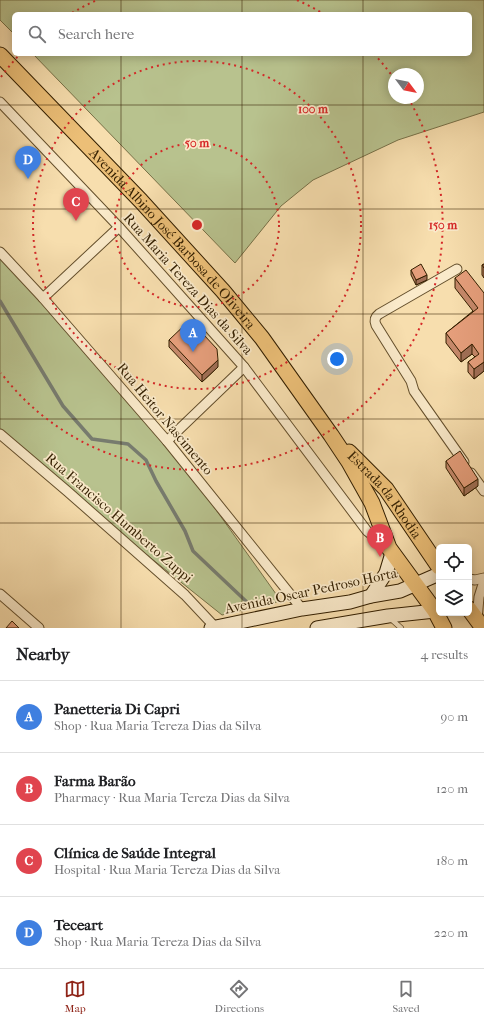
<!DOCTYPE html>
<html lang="en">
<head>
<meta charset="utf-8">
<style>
	body { margin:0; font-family:"IM FELL French Canon",serif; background:#f2f2f2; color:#202124 }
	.controls { position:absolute; right:12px; bottom:12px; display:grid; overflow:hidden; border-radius:6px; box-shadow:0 2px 10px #0003 }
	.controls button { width:36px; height:36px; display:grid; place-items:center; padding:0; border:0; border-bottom:1px solid #e0e0e0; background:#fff; color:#202124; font:20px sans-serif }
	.compass { position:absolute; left:388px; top:68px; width:36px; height:36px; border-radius:50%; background:#fff; box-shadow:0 2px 10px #0003; rotate:122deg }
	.you { position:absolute; left:337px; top:359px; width:14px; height:14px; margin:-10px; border:3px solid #fff; border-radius:50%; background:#1a73e8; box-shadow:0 0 0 6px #1a73e833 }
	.badge { display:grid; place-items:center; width:26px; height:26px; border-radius:50%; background:#8f2418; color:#fff; font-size:13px; font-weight:700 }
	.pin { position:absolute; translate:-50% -33px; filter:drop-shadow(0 1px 2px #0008) }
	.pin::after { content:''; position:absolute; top:21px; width:14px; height:12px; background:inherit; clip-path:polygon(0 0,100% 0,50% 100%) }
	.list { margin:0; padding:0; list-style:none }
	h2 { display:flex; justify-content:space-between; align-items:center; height:52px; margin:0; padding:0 16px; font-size:17px }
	h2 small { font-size:13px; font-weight:400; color:#757577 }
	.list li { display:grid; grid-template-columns:26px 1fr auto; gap:12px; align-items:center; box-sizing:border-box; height:72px; padding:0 16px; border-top:1px solid #e0e0e0 }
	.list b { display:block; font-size:15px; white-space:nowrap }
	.list p { margin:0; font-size:13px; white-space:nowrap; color:#757577 }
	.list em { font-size:13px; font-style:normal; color:#757577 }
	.icon { flex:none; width:22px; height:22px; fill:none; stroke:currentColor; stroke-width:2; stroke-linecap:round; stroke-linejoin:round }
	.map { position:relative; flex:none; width:484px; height:628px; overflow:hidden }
	.search { position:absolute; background:#fff; box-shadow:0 2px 10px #0003; left:12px; right:12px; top:12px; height:44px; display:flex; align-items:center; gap:10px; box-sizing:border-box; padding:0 14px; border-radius:6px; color:#757577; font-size:15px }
	.sheet { height:340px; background:#fff }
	nav { display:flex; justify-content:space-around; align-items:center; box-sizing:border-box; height:56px; border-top:1px solid #e0e0e0; background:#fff; font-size:11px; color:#757577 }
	nav a { display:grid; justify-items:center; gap:2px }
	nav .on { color:#8f2418 }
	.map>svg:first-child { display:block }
	.green { fill:#b8c28e; stroke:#767047; fill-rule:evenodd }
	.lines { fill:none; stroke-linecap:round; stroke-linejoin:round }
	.stream { stroke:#777b6e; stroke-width:3.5 }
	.service-casing { stroke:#644f2c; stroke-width:6 }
	.minor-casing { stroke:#644f2c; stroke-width:11 }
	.secondary-casing { stroke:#331f00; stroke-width:15 }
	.primary-casing { stroke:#331f00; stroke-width:17 }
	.service { stroke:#faeaca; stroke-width:4.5 }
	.minor { stroke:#faeaca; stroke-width:9 }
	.secondary { stroke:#faeaca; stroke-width:13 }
	.primary { stroke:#ecbf77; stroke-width:15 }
	.wall { fill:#c5886a; stroke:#331f00 }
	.shaded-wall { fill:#a06f56; stroke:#331f00 }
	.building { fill:#e59e7b; stroke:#331f00 }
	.grid { fill:none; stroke:#331f00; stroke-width:1; stroke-opacity:0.55 }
	.ring { fill:none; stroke:#d62828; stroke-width:2; stroke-dasharray:2 4 }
	.labels { text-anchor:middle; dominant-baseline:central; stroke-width:3.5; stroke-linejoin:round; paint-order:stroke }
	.street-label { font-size:14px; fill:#331f00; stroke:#faeaca }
	.centre { fill:#d62828; stroke:#faeaca; stroke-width:2 }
	.ring-label { font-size:12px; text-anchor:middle; font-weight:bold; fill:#d62828; stroke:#faeaca; stroke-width:3.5; stroke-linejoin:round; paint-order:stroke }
</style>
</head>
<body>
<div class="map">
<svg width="484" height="628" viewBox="0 0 484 628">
	<rect width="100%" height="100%" fill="#f7deae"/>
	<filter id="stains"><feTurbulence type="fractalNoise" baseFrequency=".005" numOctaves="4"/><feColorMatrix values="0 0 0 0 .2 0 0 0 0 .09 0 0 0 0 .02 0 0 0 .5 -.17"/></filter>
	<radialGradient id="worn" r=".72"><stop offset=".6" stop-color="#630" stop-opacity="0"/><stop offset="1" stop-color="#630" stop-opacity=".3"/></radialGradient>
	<g class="green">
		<path d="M0,0H484V112L398,140L313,180L281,206L235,263L33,54H470V14H14V34L0,20ZM394,74H418V98H394Z"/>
		<polygon points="0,252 167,441 281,601 222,615 67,491 0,434"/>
	</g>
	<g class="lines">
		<polyline class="stream" points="0,301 63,406 92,439 128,444 146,460 156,481 185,531 193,551 250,605"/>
		<defs>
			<polyline id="service" points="390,618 401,628"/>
			<g id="minor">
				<polyline points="0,102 119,227 244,367 367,531 387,547"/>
				<polyline points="0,252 43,298 167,441 302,609"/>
				<path d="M457,269L379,314C375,317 374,320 376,325L411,381L414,391L464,462"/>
				<polyline points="43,298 119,227"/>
				<polyline points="0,434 67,491 185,595 216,628"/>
				<polyline points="167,441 244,367"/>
				<polyline points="471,473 484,491"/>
				<polyline points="469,579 475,580 484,578"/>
				<polyline points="0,594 39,628"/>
				<polyline points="477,620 479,597 484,581"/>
			</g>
			<g id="secondary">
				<polyline points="371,596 386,573 392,553"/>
				<polyline points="211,628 302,609 350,602 371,596 400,591 439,574"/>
				<polyline points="317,628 388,616 435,611 439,612"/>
			</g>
			<g id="primary">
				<path id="s1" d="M0,55L141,201L223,291L262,338L331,435L349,462L372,503L389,548L435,611L444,628"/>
				<path id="s2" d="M349,452L386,489L439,567"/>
				<polyline points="469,609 483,628"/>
			</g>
		</defs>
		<use href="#service" class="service-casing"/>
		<use href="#minor" class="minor-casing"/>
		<use href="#secondary" class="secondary-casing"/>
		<use href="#primary" class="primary-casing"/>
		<use href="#service" class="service"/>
		<use href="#minor" class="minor"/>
		<use href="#secondary" class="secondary"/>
		<use href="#primary" class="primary"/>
	</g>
	<g class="wall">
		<polygon points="484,264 484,278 482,275 482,265"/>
		<polygon points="411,270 427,280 416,285 411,275"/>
		<polygon points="455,278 484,293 484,371 474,379 468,372 468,362 475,357 472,354 461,362 446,343 446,333 473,311 455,288"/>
		<polygon points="169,340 218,367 202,382 169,347"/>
		<polygon points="446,461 478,486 464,496 446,468"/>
	</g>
	<g class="shaded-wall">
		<polygon points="427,275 427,280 416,285 416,280"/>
		<polygon points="472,344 472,354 461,362 461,353"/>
		<polygon points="218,360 218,367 202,382 202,375"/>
		<polygon points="484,362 484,371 474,379 474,369"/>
		<polygon points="478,479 478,486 464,496 464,488"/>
	</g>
	<g class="building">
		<polygon points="421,264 427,275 416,280 411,270"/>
		<polygon points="484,264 484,268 482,265"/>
		<polygon points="466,270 484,293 484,362 474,369 468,362 479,354 472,344 461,353 446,333 478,308 455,278"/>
		<polygon points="190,320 217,349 218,360 202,375 169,340"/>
		<polygon points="460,451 478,479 464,488 446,461"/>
		<polygon points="12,621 19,628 6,628"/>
	</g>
	<path class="grid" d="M121,0V14M242,0V14M363,0V14M121,54V628M242,54V628M363,54V628M0,105H484M0,209H484M0,314H484M0,419H484M0,523H484"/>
	<g class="ring">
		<circle cx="197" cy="225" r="82"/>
		<circle cx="197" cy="225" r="164"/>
		<path d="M1 77A246 246 0 0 1 20 54M72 13A246 246 0 0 1 97 0M297 0A246 246 0 0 1 322 13M374 54A246 246 0 0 1 393 77M408 98A246 246 0 0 1 1 373"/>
	</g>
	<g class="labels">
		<g class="street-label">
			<text stroke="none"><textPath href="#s1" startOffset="252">Avenida Albino José Barbosa de Oliveira</textPath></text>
			<text transform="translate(188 284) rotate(48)">Rua Maria Tereza Dias da Silva</text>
			<text transform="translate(165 419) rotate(50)">Rua Heitor Nascimento</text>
			<text stroke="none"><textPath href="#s2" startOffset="56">Estrada da Rhodia</textPath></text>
			<text transform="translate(119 518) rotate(41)">Rua Francisco Humberto Zuppi</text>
			<text transform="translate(311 591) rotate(-12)">Avenida Oscar Pedroso Horta</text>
		</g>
	</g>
	<circle cx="197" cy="225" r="6" class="centre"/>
	<g class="ring-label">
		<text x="313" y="113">100 m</text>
		<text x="197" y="147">50 m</text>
		<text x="443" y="229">150 m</text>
	</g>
	<rect width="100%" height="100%" filter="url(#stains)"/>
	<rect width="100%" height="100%" fill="url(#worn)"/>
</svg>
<div class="controls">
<button><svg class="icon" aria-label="locate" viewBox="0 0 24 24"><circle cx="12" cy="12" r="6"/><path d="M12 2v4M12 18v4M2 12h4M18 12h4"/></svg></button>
<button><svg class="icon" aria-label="layers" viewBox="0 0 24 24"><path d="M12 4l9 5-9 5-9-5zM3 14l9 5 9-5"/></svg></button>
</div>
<svg class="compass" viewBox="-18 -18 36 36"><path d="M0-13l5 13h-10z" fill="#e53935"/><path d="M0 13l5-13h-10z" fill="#757577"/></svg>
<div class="you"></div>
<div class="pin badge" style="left:193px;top:352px;background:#3f7fe0">A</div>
<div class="pin badge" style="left:380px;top:557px;background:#e0444e">B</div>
<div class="pin badge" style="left:76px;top:221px;background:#e0444e">C</div>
<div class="pin badge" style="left:28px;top:179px;background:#3f7fe0">D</div>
<div class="search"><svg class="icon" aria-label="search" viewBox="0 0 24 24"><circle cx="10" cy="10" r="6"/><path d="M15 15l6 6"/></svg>Search here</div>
</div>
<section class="sheet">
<h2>Nearby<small>4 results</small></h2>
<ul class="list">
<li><span class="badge" style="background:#3f7fe0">A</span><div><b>Panetteria Di Capri</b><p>Shop · Rua Maria Tereza Dias da Silva</p></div><em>90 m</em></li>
<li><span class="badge" style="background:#e0444e">B</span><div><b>Farma Barão</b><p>Pharmacy · Rua Maria Tereza Dias da Silva</p></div><em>120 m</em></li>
<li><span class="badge" style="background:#e0444e">C</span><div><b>Clínica de Saúde Integral</b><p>Hospital · Rua Maria Tereza Dias da Silva</p></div><em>180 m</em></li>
<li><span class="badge" style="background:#3f7fe0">D</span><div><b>Teceart</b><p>Shop · Rua Maria Tereza Dias da Silva</p></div><em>220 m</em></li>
</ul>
</section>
<nav>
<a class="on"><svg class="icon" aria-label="map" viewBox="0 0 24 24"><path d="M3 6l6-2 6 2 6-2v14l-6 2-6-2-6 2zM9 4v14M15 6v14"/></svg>Map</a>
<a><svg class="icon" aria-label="directions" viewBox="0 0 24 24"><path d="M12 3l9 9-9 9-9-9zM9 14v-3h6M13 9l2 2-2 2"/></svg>Directions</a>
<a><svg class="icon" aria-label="saved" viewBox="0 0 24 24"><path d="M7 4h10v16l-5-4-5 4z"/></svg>Saved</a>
</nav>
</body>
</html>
